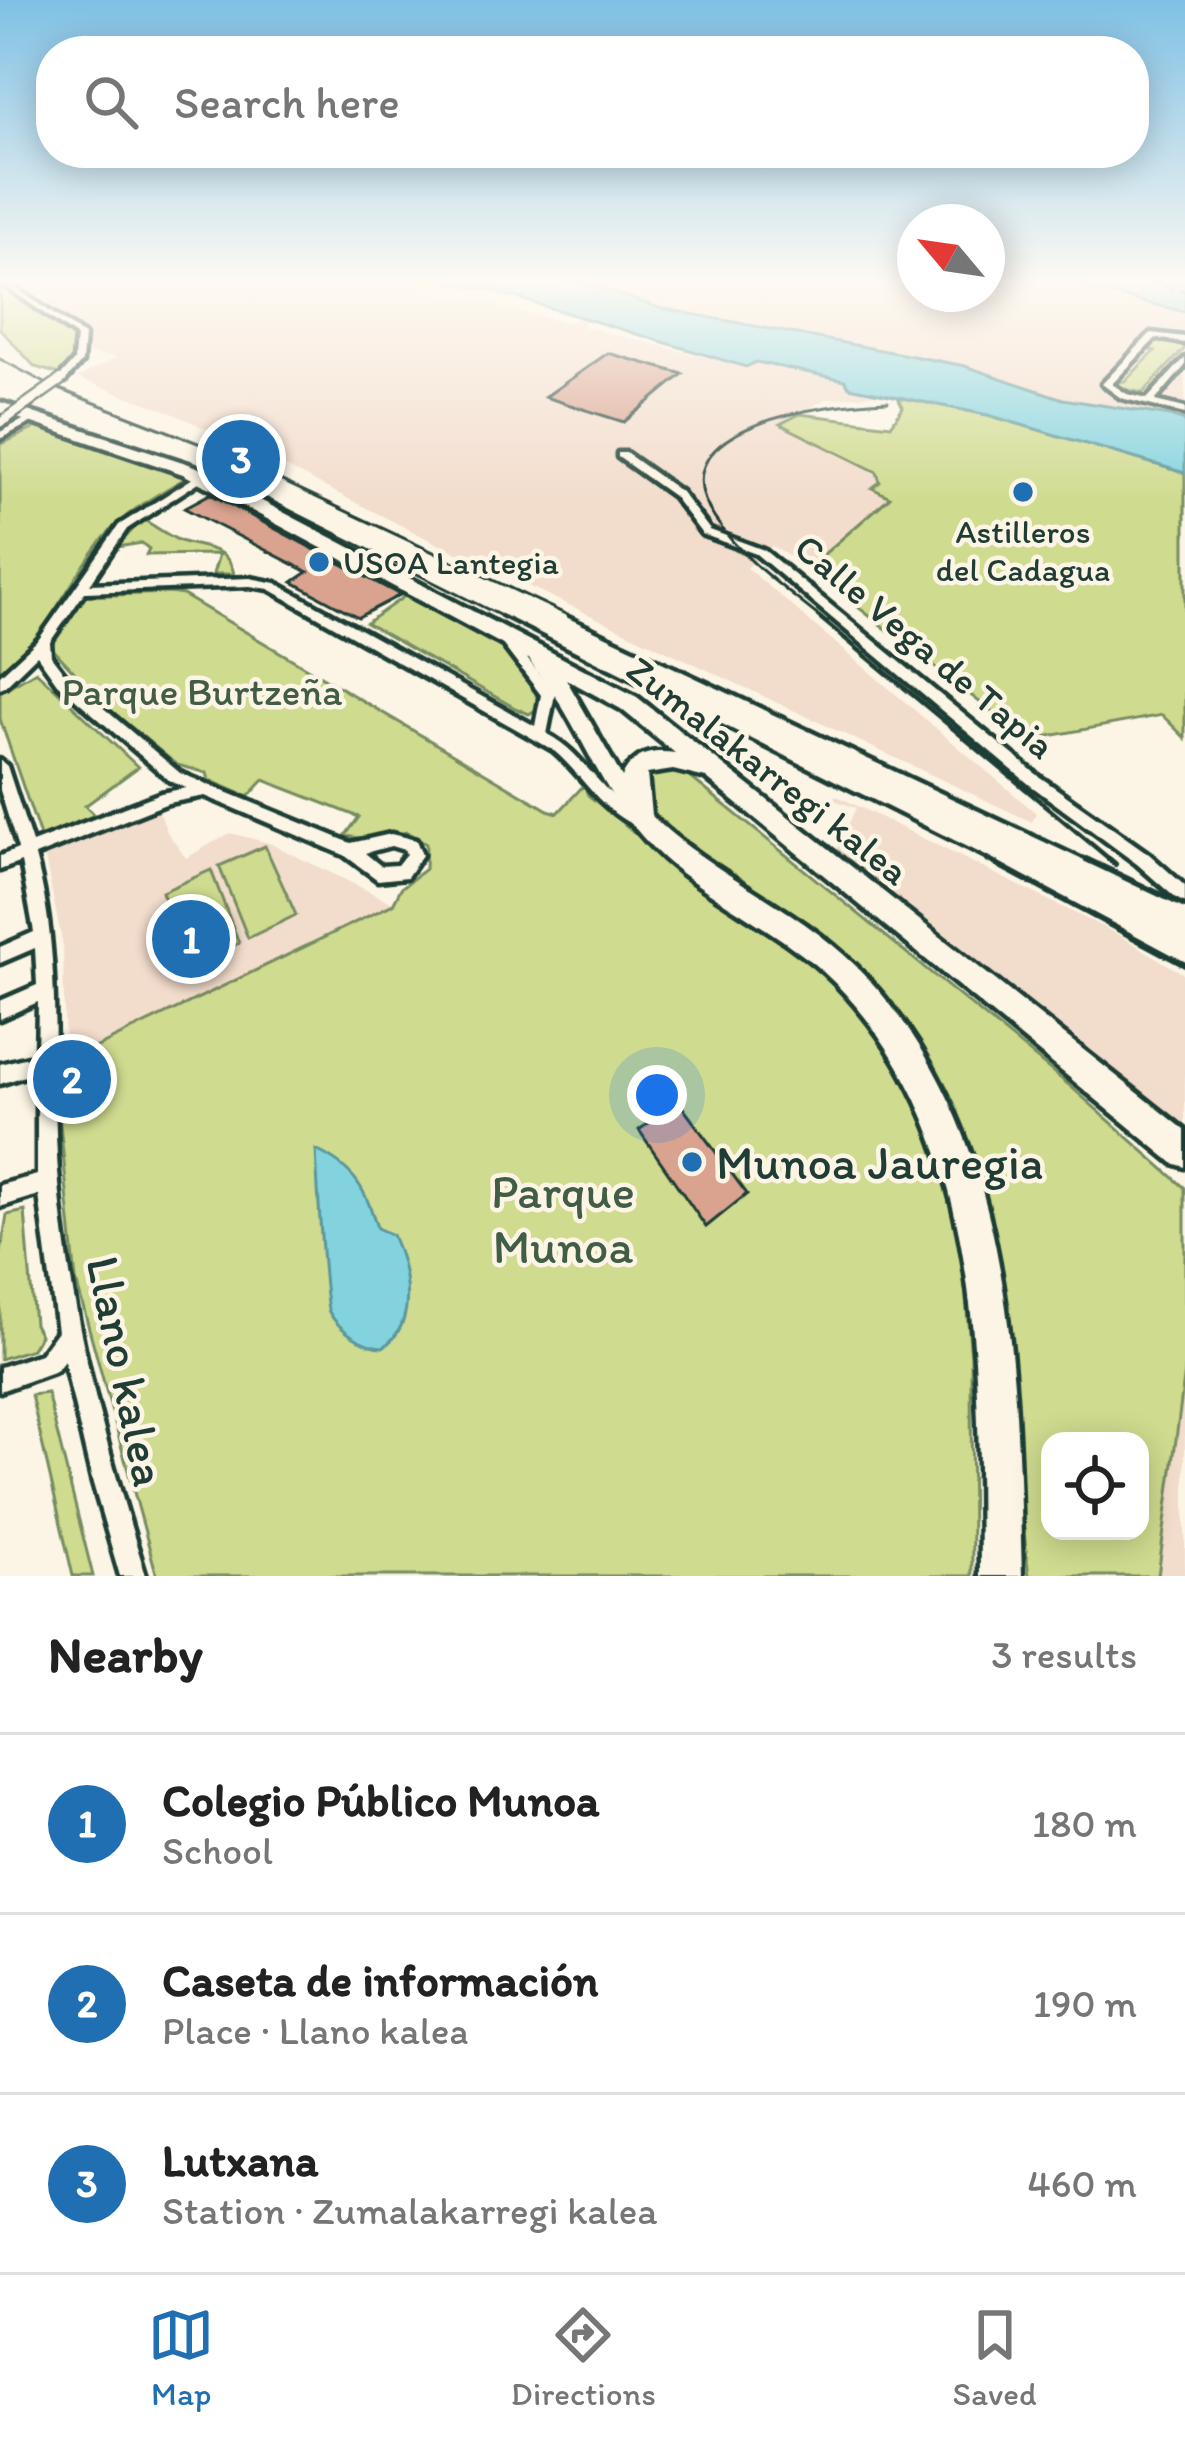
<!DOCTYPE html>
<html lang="en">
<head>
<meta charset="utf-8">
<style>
	body { margin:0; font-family:Itim,sans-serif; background:#f2f2f2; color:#222 }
	.controls { position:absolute; right:36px; bottom:36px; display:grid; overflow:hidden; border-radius:24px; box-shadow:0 6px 30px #0003 }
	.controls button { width:108px; height:108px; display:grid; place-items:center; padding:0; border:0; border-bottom:3px solid #e0e0e0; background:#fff; color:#222; font:60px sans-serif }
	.compass { position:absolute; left:897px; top:204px; width:108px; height:108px; border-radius:50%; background:#fff; box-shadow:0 6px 30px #0003; rotate:299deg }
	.you { position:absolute; left:657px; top:1095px; width:42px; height:42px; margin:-30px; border:9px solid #fff; border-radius:50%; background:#1a73e8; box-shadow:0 0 0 18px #1a73e833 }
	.badge { display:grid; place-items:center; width:78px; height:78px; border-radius:50%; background:#1f6fb2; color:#fff; font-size:39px; font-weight:700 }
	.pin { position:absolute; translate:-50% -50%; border:6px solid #fff; box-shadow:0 3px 12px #0006 }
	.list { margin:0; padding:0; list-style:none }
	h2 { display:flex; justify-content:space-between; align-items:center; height:156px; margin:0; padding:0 48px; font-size:51px }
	h2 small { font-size:39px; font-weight:400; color:#767676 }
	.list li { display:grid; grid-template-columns:78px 1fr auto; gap:36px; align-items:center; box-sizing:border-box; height:180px; padding:0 48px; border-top:3px solid #e0e0e0 }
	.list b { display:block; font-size:45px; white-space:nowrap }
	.list p { margin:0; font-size:39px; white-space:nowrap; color:#767676 }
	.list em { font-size:39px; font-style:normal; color:#767676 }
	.icon { flex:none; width:66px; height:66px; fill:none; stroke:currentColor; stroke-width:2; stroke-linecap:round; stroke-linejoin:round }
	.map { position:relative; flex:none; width:1185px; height:1576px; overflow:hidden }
	.search { position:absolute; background:#fff; box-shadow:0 6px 30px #0003; left:36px; right:36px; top:36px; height:132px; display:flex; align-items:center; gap:30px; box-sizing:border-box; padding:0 42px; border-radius:48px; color:#767676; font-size:45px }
	.sheet { height:696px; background:#fff }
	nav { display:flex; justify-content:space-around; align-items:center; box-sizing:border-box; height:168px; border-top:3px solid #e0e0e0; background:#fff; font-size:33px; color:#767676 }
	nav a { display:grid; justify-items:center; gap:6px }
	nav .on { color:#1f6fb2 }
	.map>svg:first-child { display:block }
	.built { fill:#f2dccc }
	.green { fill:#cfdb8f; stroke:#778c62; stroke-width:3; fill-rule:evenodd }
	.water { fill:#83d3df; stroke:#5b979b; stroke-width:3 }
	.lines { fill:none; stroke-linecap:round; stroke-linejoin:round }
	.ferry { stroke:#335b56; stroke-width:3; stroke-dasharray:9 8; stroke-linecap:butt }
	.building { fill:#d9a390; stroke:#1f3d34; stroke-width:3 }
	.minor-casing { stroke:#1f3d34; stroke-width:9 }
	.primary-casing { stroke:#1f3d34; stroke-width:9 }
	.minor { fill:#fcf5e5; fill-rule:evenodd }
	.primary { fill:#fcf5e5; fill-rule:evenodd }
	.rail-far2 { stroke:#1f3d34; stroke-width:3 }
	.rail-far1 { stroke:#1f3d34; stroke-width:4.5 }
	.rail { stroke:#1f3d34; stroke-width:6 }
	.minor-bridge-casing { stroke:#1f3d34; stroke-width:14; stroke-linecap:butt }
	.minor-bridge { stroke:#fcf5e5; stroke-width:9 }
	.poi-dot { fill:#1f6fb2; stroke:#fcf5e5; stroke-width:4.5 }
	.labels { text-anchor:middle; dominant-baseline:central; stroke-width:9; stroke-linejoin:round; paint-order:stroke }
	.far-poi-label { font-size:33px; fill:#1f3d34; stroke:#fcf5e5 }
	.street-label { font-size:39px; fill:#1f3d34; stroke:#fcf5e5 }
	.park-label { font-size:39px; fill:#425d46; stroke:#fcf5e5 }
	.near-poi-label { font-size:48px; fill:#1f3d34; stroke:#fcf5e5; text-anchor:start }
	.near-park-label { font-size:48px; fill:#425d46; stroke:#fcf5e5 }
	.near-street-label { font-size:48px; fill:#1f3d34; stroke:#fcf5e5 }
</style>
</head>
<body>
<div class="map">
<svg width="1185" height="1576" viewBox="0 0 1185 1576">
	<rect width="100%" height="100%" fill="#fcf5e5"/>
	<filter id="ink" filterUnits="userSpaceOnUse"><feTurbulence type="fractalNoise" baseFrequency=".00833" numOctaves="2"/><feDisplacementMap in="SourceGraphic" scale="24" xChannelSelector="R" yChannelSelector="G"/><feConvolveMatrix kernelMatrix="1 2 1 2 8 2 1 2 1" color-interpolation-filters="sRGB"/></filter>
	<g filter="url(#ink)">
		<g class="built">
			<polygon points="425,282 419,286 568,323 577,318 586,321 581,326 746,367 756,362 845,380 849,387 880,394 826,399 781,424 877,472 881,477 873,487 891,496 808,568 772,546 747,568 1036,813 1032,822 430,540 242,445 165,410 77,378 117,357 81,353 0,283"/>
			<polygon points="580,282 915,282 915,294 987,294 987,282 1061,282 1185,314 1185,422 1170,416 1063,399 965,366 660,308"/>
			<polygon points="835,795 1119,935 1185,975 1185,1126 835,853 856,808 834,800"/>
			<polygon points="157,806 167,832 186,858 230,833 269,843 393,903 65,1063 63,946 44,854"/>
			<polygon points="1185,1371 1185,1576 1158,1576 1158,1574"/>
		</g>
		<g class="green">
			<polygon points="0,282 75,327 81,348 66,376 35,367 0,329"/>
			<polygon points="1165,337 1180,341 1185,348 1143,393 1114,387 1113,382 1125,381 1155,351 1144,349"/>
			<polygon points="898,397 988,415 1185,473 1185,738 1162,715 1028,740 808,568 890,497 872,488 880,482 877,472 780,424 800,414 891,425 903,407"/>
			<path d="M39,426L189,476C159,494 127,510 104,538C68,582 46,639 0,673V445Z"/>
			<path d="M145,516L146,521C157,528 168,536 180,541C202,549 228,545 234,574H213L219,554L146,555L149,549L142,543L117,547Z"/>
			<path d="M412,591C450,613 543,657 537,709L529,714L515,708L366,623Z"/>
			<polygon points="169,593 183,595 548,810 558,813 584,785 588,795 681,870 831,973 906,1067 948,1182 961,1238 971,1358 972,1576 157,1576 76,1281 57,1094 58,1066 393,904 401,888 425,869 426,844 407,832 367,839 345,836 359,817 264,780 248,797 209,780 207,773 177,765 108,708 51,647 86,596"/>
			<polygon points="36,671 138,767 85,806 96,817 41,839 0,719 0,692"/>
			<path d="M657,766L684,772L1069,1085L1185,1188V1371L1158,1576H1029C1007,1410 1021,1219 937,1069C914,1028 884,995 851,963C802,915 732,888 680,843C664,830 652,810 640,793L645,772ZM1050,1441H1140V1531H1050Z"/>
			<polygon points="265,846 296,915 248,938 219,866"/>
			<polygon points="211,870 239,943 188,968 162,892"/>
			<polygon points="25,1211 34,1324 40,1335 32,1349 0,1359 0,1258 7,1215"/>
			<polygon points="47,1393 93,1576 73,1576 31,1395"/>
		</g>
		<g class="water">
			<polygon points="446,282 580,282 660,308 965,366 1063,399 1170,416 1185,421 1185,473 988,415 849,387 845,380 756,362 746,367 487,289"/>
			<polygon points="1061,282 1185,282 1185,312"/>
			<path d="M316,1150C354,1168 366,1189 377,1228L392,1235C407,1269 419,1323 383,1347C364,1347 339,1330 329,1312C324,1303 317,1172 316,1150Z"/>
		</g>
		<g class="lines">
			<polyline class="ferry" points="1147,282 1185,291"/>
		</g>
		<g class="building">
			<polygon points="608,353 683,374 624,422 545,397"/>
			<polygon points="210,494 400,595 358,617 293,582 308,572 184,508"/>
			<polygon points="678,1101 747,1194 706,1227 639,1130"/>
		</g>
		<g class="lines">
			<defs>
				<g id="minor">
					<polygon points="0,282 7,282 84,335 82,362 65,381 58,379 74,361 76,336"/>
					<polygon points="1151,333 1185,337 1185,343 1156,338 1112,384 1127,394 1147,399 1185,358 1185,366 1155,401 1185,408 1185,414 1121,398 1102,384"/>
					<polygon points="33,415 38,418 36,420 0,439 0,432"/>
					<polygon points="618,453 626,453 681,492 710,530 764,550 1040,777 1149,854 1185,886 1185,903 1179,901 1137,864 1030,785 756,554 702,534 673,496 618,457"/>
					<path d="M201,473L206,476L205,478L127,529L90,584L250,578L276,583L535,726L541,695L499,640L500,637H510L555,694L547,734C578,750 592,778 618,800C627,809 640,814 649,822L646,826L641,828C601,813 584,776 553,750L269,589L250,586L85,592L50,642L51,656L67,677L180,773L351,843L391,834L416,840L422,855L407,877L378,880L344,855L205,796L168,803L35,856C65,964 49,1073 59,1184C70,1318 106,1447 146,1576H120L92,1480L64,1361L56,1371L0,1391V1367L40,1354L57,1331L39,1195L0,1207V1185L37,1175V1079L28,1075L0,1084V1064L28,1057L37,1060L38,1002L0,1019V1001L37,985L35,948L0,963V947L34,932L21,862L0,870V856L18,849L0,790V760L7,766L32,843L161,793L186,788L170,781L57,683L37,655L5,686L0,688V675L39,639L119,525ZM391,846L404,850L406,854L397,865L381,866L365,853Z"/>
				</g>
				<path id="primary" d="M0,402L195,466L637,697L1185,1130V1167L1173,1163L706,778L673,770L647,774L651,815C712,875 796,906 856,966C1016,1127 1016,1364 1022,1576H980C978,1373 988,1139 835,983C790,938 730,910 680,872C617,823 599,768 560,703C551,688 537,674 529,659L183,474L0,412ZM566,679L621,709L675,753C651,750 634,753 622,777Z"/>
			</defs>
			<use href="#minor" class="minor-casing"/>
			<use href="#primary" class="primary-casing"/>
			<use href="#minor" class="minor"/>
			<use href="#primary" class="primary"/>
			<g class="rail-far2">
				<polyline points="0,359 49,385 216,450 576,619"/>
				<polyline points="199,465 507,619"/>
				<path d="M822,619C785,589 742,559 715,519C650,423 833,403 888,401"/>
			</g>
			<g class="rail-far1">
				<polyline points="501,616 993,862"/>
				<polyline points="569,616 1092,862"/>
				<polyline points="818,616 1113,862"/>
			</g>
			<g class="rail">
				<polyline points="987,859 1185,965"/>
				<polyline points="1086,859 1185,906"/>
				<polyline points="1109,859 1115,864"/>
			</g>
			<defs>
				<polyline id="minor-bridge" points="7,418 62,379"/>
			</defs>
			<use href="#minor-bridge" class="minor-bridge-casing"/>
			<use href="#minor-bridge" class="minor-bridge"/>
		</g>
	</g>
	<linearGradient id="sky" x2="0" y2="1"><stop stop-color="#7fc0e4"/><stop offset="0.56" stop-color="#fefaf3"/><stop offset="1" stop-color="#fefaf3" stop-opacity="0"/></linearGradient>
	<rect width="1185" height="503" fill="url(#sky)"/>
	<g class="poi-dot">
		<circle cx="1023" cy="492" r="12"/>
		<circle cx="319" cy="562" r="12"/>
		<circle cx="692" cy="1162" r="12"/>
	</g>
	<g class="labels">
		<g class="far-poi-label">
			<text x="1023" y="531">Astilleros<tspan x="1023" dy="38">del Cadagua</tspan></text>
			<text x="343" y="562" text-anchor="start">USOA Lantegia</text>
		</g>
		<g class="street-label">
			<text transform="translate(925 646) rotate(40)">Calle Vega de Tapia</text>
			<text transform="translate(768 770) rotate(38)">Zumalakarregi kalea</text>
		</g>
		<g class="park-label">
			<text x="202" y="691">Parque Burtzeña</text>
		</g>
		<g class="near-poi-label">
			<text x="716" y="1162">Munoa Jauregia</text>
		</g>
		<g class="near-park-label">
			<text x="563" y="1191">Parque<tspan x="563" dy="55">Munoa</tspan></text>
		</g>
		<g class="near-street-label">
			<text transform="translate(127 1371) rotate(78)">Llano kalea</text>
		</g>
	</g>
</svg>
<div class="controls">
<button><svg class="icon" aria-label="locate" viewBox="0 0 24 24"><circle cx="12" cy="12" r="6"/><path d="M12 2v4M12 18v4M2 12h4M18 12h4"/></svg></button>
</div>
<svg class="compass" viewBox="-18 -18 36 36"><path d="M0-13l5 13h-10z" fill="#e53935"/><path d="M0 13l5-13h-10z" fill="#767676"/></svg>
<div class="you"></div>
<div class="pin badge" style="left:191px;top:939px">1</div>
<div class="pin badge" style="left:72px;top:1079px">2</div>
<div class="pin badge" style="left:241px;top:459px">3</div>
<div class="search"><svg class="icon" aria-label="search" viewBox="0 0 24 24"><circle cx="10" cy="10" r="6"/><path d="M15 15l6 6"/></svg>Search here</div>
</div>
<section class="sheet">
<h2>Nearby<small>3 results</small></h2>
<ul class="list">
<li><span class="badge">1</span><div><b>Colegio Público Munoa</b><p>School</p></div><em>180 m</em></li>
<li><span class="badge">2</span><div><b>Caseta de información</b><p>Place · Llano kalea</p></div><em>190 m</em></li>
<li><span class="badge">3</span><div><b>Lutxana</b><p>Station · Zumalakarregi kalea</p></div><em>460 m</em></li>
</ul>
</section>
<nav>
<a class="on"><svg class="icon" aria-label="map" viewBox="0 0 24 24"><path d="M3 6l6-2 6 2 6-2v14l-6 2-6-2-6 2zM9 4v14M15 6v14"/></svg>Map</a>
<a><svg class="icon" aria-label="directions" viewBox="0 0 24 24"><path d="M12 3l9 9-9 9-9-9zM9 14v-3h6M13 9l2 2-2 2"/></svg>Directions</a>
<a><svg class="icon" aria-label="saved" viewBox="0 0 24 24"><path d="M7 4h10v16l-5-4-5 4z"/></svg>Saved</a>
</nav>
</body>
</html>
